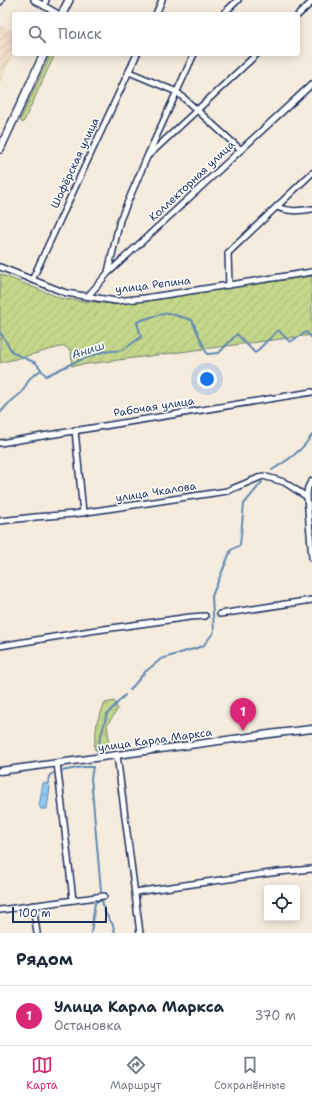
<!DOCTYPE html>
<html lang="ru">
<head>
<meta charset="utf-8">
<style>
	body { margin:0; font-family:"Shantell Sans",sans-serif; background:#f2f2f3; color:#1f2937 }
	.controls { position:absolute; right:12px; bottom:12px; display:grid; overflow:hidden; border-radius:4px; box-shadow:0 2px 10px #0003 }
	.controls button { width:36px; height:36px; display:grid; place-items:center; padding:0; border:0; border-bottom:1px solid #e0e1e3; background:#fff; color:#1f2937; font:20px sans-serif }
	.scale { position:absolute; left:12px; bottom:10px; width:95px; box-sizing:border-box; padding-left:4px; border:2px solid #1b2f5e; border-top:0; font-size:11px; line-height:14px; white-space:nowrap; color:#1b2f5e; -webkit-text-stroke:3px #fff; paint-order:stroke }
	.you { position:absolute; left:207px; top:379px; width:14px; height:14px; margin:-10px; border:3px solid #fff; border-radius:50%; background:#1a73e8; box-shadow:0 0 0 6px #1a73e833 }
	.badge { display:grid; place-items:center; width:26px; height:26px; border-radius:50%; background:#db2777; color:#fff; font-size:13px; font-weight:700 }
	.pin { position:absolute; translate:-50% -33px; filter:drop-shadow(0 1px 2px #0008) }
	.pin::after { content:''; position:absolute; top:21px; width:14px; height:12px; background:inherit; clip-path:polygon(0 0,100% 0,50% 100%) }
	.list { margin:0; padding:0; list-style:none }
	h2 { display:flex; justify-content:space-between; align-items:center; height:52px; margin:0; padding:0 16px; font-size:17px }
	h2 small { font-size:13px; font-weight:400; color:#747a83 }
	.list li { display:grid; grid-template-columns:26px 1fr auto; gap:12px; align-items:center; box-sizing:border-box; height:60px; padding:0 16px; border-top:1px solid #e0e1e3 }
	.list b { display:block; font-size:15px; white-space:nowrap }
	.list p { margin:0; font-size:13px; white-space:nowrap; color:#747a83 }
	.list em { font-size:13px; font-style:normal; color:#747a83 }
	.icon { flex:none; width:22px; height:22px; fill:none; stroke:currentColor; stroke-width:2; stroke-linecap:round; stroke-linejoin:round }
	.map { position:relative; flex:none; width:312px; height:933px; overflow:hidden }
	.search { position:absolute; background:#fff; box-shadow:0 2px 10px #0003; left:12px; right:12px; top:12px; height:44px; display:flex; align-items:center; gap:10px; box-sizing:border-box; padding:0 14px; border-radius:4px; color:#747a83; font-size:15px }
	.sheet { height:112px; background:#fff }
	nav { display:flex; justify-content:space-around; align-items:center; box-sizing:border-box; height:56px; border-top:1px solid #e0e1e3; background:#fff; font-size:11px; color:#747a83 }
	nav a { display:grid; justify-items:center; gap:2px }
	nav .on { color:#db2777 }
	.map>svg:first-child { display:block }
	.industrial { fill:url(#industrial-furrows) }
	.green { fill:#c4d68a; stroke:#708274 }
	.wetland { fill:url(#wetland-marsh); stroke:#708274 }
	.garden { fill:url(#garden-furrows); stroke:#708274 }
	.water { fill:url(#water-ripples); stroke:#618ab4 }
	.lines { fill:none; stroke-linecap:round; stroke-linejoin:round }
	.stream { stroke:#618ab4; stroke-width:2 }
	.minor-casing { stroke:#1b2f5e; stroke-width:8 }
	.tertiary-casing { stroke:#1b2f5e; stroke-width:9 }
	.secondary-casing { stroke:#1b2f5e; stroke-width:10 }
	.minor { stroke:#fff; stroke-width:5 }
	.tertiary { stroke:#fff; stroke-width:6 }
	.secondary { stroke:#fff; stroke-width:7 }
	.labels { text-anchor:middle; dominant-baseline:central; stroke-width:3; stroke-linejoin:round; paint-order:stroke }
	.street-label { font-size:11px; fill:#1b2f5e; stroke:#fff }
	.water-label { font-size:12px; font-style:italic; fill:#3e5d89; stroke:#fff }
</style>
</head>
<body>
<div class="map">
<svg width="312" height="933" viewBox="0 0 312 933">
	<defs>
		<pattern id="industrial-furrows" width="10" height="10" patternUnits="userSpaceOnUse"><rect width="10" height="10" fill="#efdec7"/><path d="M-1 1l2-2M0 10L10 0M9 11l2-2" fill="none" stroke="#ccbfad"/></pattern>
		<pattern id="wetland-marsh" width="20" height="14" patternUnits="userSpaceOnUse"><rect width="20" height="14" fill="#c4d68a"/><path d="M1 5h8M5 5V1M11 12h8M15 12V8" fill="none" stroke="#a8b87a"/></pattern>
		<pattern id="garden-furrows" width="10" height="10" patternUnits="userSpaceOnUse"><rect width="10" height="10" fill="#c4d68a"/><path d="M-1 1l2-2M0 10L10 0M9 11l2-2" fill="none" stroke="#a8b87a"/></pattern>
		<pattern id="water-ripples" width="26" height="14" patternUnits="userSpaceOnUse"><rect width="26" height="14" fill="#90c7ee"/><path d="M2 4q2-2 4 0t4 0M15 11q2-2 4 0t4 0" fill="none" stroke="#7cabce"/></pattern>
	</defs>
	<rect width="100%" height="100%" fill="#f6ecde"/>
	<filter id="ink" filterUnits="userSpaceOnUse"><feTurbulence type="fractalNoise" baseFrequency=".025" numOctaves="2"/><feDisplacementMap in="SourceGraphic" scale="8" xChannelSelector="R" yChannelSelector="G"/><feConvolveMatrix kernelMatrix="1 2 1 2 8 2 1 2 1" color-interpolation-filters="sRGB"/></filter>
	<g filter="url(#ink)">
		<polygon class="industrial" points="0,25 14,31 14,52 0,84"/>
		<polygon class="green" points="51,54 55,54 23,123 20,121 20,120"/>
		<polygon class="wetland" points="114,701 118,709 107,725 109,739 104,749 99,751 94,749 97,722 105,703"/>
		<polygon class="garden" points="0,274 63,299 113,304 312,276 312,335 72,366 71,351 64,346 0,363"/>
		<polygon class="water" points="43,783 48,784 50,787 47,809 41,809 39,806"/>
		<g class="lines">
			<g class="stream">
				<polyline points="0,332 13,353 36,363 46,376 75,362 102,352 123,350 141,337 137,322 151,317 168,313 192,320 207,354 219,353 237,334 255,353 278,330 290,342 306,332 312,338"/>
				<polyline points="0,413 7,405 22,392 30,378 41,370"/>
				<path d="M272,470C288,460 302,451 312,435"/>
				<polyline points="130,690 145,672 161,659 203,646 214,632 212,596 231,550 240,545 244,504 262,482"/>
				<polyline points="97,750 107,714 125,695"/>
				<polyline points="62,771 82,767 93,767 91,778 101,891"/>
				<polyline points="48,784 49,776 53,773"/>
				<polyline points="102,899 104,911 113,925 115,933"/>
				<path d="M91,933C93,924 93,913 95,903L98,901H102"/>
			</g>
			<defs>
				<g id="minor">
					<polyline points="34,0 58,14"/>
					<polyline points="0,2 1,0"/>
					<polyline points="44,6 46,0"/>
					<polyline points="156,14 162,0"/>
					<polyline points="223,14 238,0"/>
					<polyline points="298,15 312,2"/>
					<polyline points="129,72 177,92 240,149"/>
					<polyline points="149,155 257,54"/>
					<path d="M277,207C289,212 299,211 312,209"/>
					<polyline points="0,267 66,293 116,301 145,298 312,272"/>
					<polyline points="108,272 120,220 147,157 194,54"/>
					<polyline points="32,280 137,54"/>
					<polyline points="229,285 228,253 312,173"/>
					<polyline points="88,296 108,273 312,84"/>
					<polyline points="75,430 83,513"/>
					<polyline points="0,443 312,392"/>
					<path d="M312,481C307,486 307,491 307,497L312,558"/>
					<polyline points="0,521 35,517 74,514 227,491 263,476 284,482 307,497"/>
					<polyline points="220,614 312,600"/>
					<polyline points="0,646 90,631 190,617 205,616"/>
					<polyline points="117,755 140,933"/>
					<polyline points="57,763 73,900"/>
					<polyline points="135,892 278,872 312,869"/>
					<polyline points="33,905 37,933"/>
					<polyline points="0,910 104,896"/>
				</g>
				<polyline id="tertiary" points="0,771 277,733 312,729"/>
				<g id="secondary">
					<polyline points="62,14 69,0"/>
					<polyline points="0,149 44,54"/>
				</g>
			</defs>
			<use href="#minor" class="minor-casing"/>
			<use href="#tertiary" class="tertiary-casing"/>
			<use href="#secondary" class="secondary-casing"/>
			<use href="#minor" class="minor"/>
			<use href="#tertiary" class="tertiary"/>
			<use href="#secondary" class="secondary"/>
		</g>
	</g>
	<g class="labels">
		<g class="street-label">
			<text transform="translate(75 163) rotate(-65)">Шофёрская улица</text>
			<text transform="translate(192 181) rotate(-43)">Коллекторная улица</text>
			<text transform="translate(153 285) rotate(-7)">улица Репина</text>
			<text transform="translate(154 407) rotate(-9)">Рабочая улица</text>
			<text transform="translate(156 492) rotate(-9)">улица Чкалова</text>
			<text transform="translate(155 740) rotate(-8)">улица Карла Маркса</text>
		</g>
		<g class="water-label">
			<text transform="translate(88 350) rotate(-19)">Аниш</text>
		</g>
	</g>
</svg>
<div class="controls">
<button><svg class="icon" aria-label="locate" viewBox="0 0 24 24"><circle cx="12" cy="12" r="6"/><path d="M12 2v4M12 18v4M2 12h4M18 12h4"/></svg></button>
</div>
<div class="scale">100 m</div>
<div class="you"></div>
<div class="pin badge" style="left:243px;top:731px">1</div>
<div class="search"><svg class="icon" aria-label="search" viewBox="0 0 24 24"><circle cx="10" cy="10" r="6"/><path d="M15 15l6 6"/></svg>Поиск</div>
</div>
<section class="sheet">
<h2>Рядом<small></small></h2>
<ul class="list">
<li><span class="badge">1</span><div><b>Улица Карла Маркса</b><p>Остановка</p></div><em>370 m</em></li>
</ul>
</section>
<nav>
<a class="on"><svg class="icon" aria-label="map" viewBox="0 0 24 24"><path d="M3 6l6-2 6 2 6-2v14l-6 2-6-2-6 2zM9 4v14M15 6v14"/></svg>Карта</a>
<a><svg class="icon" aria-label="directions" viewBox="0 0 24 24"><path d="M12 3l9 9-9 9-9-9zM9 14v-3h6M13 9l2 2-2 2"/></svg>Маршрут</a>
<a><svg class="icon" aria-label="saved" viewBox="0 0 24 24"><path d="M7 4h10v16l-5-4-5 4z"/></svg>Сохранённые</a>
</nav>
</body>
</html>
